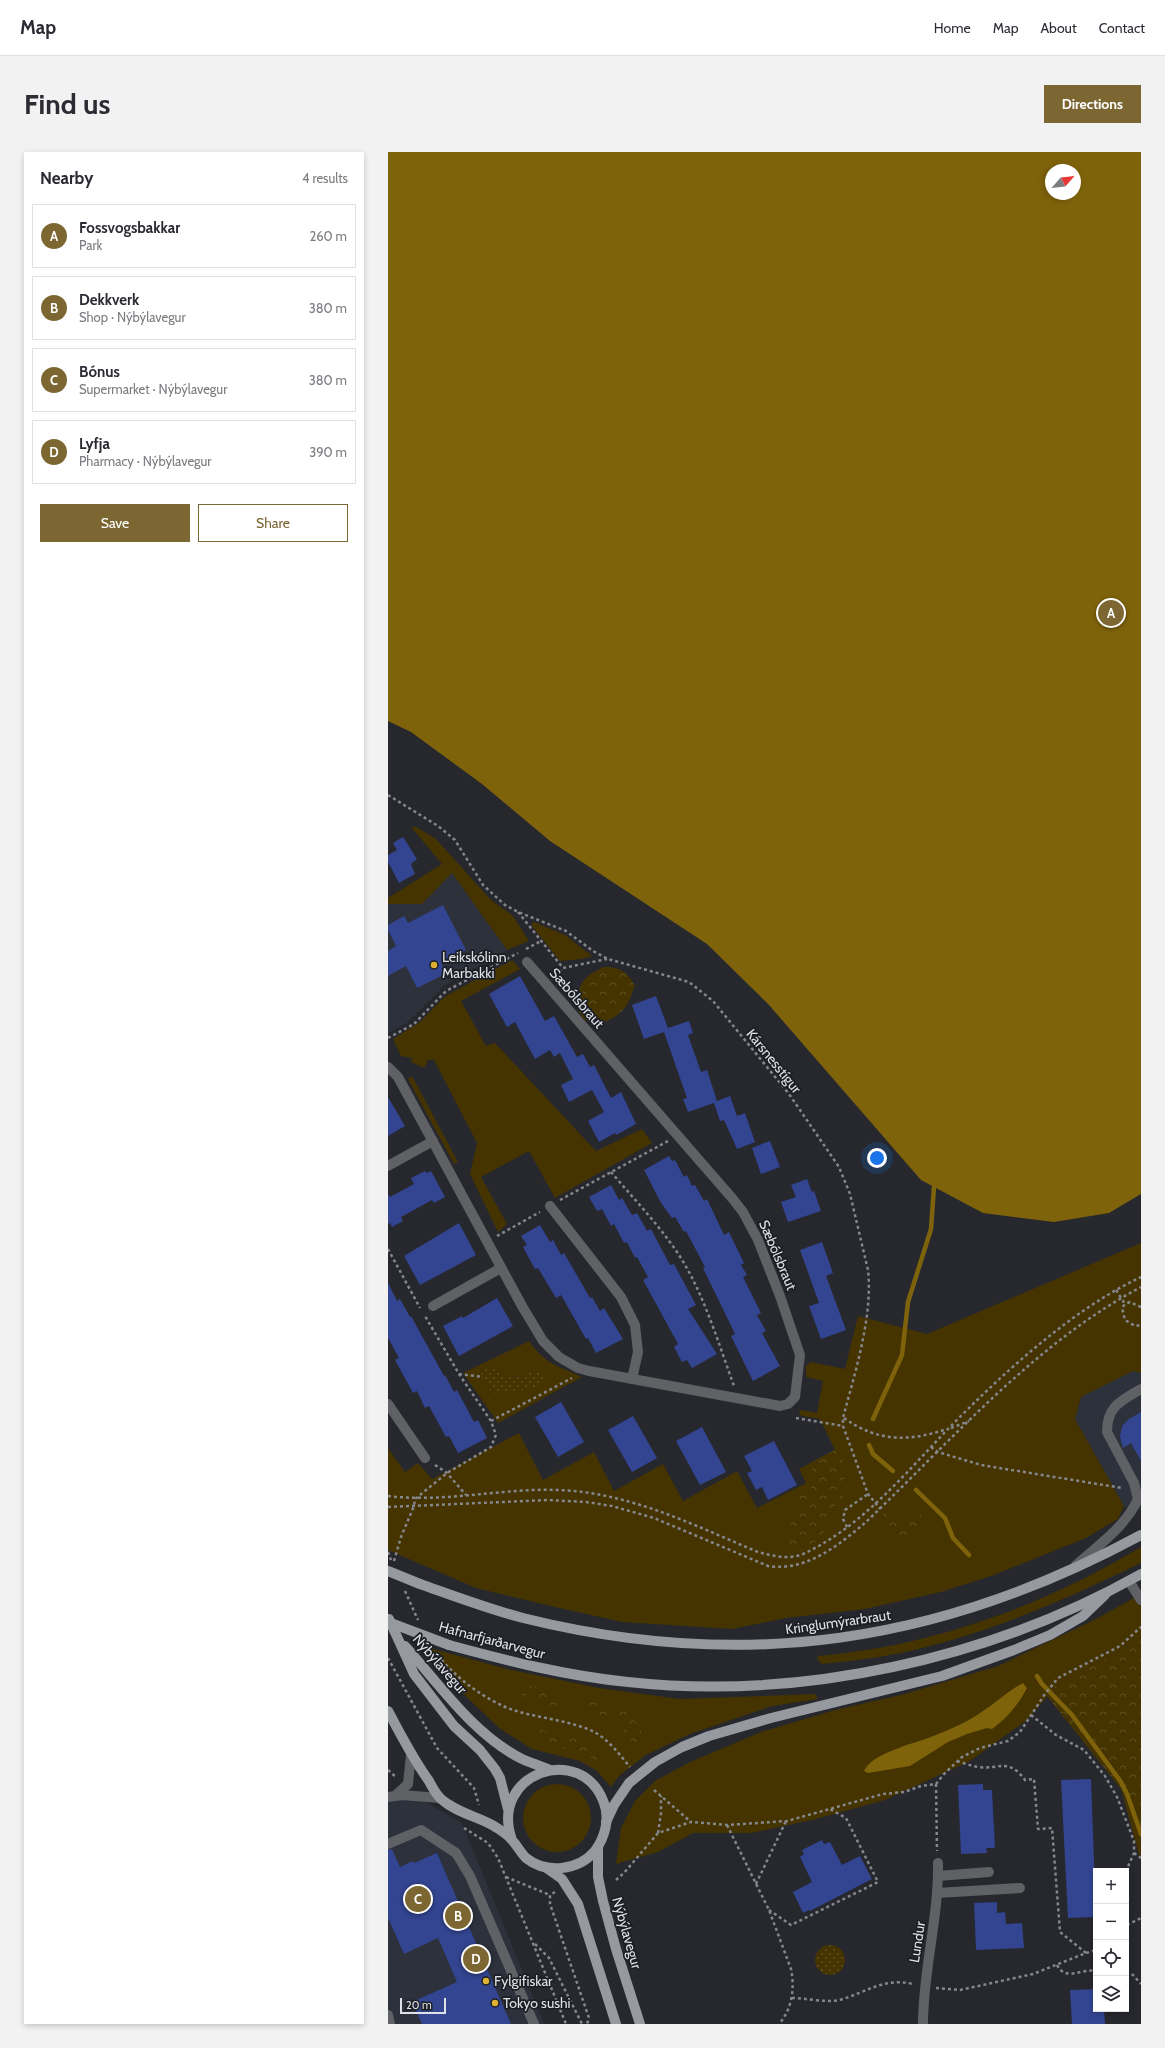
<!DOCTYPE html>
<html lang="en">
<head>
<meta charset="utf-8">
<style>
	body { margin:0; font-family:Cabin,sans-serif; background:#f2f2f3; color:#2b2b33 }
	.controls { position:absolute; right:12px; bottom:12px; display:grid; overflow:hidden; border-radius:0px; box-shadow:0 2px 6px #0003 }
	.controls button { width:36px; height:36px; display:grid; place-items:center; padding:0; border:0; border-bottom:1px solid #e1e1e2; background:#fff; color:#2b2b33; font:20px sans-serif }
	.compass { position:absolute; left:657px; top:12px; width:36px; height:36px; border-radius:50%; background:#fff; box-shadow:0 2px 6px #0003; rotate:63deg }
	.scale { position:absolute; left:12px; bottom:10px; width:46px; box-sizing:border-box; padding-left:4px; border:2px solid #e0e1e6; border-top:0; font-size:11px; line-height:14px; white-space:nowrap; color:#e0e1e6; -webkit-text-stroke:3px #1c1f25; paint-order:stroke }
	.you { position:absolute; left:489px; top:1006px; width:14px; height:14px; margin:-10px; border:3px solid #fff; border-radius:50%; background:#1a73e8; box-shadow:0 0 0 6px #1a73e833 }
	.badge { display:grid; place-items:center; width:26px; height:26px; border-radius:50%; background:#7c6733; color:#fff; font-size:13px; font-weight:700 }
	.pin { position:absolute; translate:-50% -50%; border:2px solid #fff; box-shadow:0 1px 4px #0006 }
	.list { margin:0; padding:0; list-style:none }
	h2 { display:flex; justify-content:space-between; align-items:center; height:52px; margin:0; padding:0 16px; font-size:17px }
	h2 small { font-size:13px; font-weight:400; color:#7c7c81 }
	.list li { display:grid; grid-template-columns:26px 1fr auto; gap:12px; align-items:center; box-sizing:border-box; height:64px; margin:0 8px 8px; padding:0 8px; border:1px solid #e1e1e2; border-radius:0px }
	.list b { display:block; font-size:15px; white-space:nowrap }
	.list p { margin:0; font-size:13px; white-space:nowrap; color:#7c7c81 }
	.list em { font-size:13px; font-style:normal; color:#7c7c81 }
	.actions { display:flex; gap:8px; padding:12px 16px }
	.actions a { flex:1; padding:9px 0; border:1px solid #7c6733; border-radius:0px; text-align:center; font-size:14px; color:#7c6733 }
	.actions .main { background:#7c6733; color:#fff }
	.icon { flex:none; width:22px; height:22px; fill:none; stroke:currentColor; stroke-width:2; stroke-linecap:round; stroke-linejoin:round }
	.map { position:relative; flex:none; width:753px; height:1872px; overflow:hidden; border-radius:0px }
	header { display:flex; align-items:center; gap:24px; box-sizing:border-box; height:56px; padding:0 20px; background:#fff; border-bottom:1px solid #e1e1e2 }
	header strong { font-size:19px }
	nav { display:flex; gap:22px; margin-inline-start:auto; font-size:14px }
	.intro { display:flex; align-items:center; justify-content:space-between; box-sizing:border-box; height:96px; padding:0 24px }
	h1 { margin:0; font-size:28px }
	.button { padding:10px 18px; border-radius:0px; background:#7c6733; color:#fff; font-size:14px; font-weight:700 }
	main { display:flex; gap:24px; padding:0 24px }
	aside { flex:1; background:#fff; border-radius:0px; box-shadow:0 2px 6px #0003 }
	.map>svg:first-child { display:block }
	.built { fill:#2c313c }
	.green { fill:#453400; fill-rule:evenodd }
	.forest { fill:url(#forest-crowns) }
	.park { fill:url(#park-dots) }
	.water { fill:#7f630b; fill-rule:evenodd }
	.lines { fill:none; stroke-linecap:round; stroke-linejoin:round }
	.stream { stroke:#7f630b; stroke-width:4.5 }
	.building { fill:#334490 }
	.path { stroke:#85878c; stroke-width:2.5; stroke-dasharray:3 3; stroke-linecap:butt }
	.minor { stroke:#606164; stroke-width:10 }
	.major { stroke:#9799a0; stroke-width:10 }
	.major-bridge { stroke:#9799a0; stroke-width:10 }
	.poi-dot { fill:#deb133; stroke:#1c1f25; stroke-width:1.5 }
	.labels { text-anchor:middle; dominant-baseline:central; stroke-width:3.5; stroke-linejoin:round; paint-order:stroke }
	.poi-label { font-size:14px; fill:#e0e1e6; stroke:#1c1f25; text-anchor:start }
	.street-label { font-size:14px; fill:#e0e1e6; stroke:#1c1f25 }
</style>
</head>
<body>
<header>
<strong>Map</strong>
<nav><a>Home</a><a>Map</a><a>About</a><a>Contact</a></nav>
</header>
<div class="intro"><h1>Find us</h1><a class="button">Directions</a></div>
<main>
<aside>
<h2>Nearby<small>4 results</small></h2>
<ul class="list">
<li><span class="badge">A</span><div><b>Fossvogsbakkar</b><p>Park</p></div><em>260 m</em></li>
<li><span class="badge">B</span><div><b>Dekkverk</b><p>Shop · Nýbýlavegur</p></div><em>380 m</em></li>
<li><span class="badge">C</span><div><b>Bónus</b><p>Supermarket · Nýbýlavegur</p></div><em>380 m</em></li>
<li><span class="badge">D</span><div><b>Lyfja</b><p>Pharmacy · Nýbýlavegur</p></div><em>390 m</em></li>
</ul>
<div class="actions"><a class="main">Save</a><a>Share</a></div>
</aside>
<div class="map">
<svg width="753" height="1872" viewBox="0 0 753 1872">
	<defs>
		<pattern id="forest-crowns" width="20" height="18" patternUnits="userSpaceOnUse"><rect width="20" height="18" fill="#453400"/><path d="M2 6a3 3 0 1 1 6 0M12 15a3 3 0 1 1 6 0" fill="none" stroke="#605125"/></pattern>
		<pattern id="park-dots" width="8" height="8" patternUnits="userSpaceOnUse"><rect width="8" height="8" fill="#453400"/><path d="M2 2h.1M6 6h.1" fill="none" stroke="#605125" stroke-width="1.8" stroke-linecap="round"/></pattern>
	</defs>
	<rect width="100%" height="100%" fill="#26282e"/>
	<g class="built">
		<polygon points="64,721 119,798 57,833 19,871 0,881 0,752 34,752"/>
		<polygon points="745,1219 753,1221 753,1358 736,1354 687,1267 693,1245"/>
		<polygon points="12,1647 36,1649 74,1671 156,1872 0,1872 0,1648"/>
	</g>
	<g class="green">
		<polygon points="23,675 28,675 48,687 103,748 125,764 141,789 119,798 64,721 34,752 0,752 0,746 54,712"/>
		<polygon points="146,770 177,783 204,804 194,807 172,809 144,774 144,771"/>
		<polygon points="124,808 132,817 73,849 98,894 107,891 208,999 254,977 264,991 167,1046 141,999 93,1025 119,1072 110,1080 82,1022 89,991 46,908 40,908 36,916 23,910 24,906 13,904 5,887 32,870 56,845"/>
		<polygon points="24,924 70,1010 66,1012 20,927"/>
		<polygon points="753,1091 753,1221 745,1219 693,1245 687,1267 736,1354 730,1367 698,1386 606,1423 553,1440 477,1457 398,1466 344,1477 234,1470 167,1455 88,1436 0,1398 0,1296 17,1320 30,1311 44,1327 131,1281 155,1328 206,1300 226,1339 275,1312 295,1349 349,1319 369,1356 418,1331 411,1317 447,1298 432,1267 414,1264 411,1262 412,1258 429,1261 435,1229 418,1225 418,1214 423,1210 457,1217 470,1164 539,1182"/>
		<path d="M141,1189C158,1213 169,1213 194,1225L110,1271L75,1221ZM104,1214L115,1225L136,1224L151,1216L104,1242L92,1219Z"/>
		<path d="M753,1395V1411C670,1451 583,1490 491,1505C472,1508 453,1510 434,1512L429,1507L430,1504C544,1494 655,1454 753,1395Z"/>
		<polygon points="753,1442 753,1486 669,1533 639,1568 582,1609 497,1648 428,1667 363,1681 305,1681 270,1700 228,1712 233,1676 247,1649 267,1629 302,1610 373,1580 447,1558 513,1543 610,1514 708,1467"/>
		<polygon points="38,1495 119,1517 211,1536 292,1547 427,1542 430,1547 384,1554 302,1582 258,1603 232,1623 223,1635 209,1619 192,1609 144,1597 111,1576 66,1533"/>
		<circle cx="169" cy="1666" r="34"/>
		<polygon points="733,1637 753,1681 753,1710"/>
	</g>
	<g class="forest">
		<path d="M215,815C231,814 240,820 247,834C244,840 242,848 238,854C234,860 226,866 219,869C186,881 181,840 201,823C205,820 211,818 215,815Z"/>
		<path d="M447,1298L455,1303L457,1320L455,1347L438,1361C442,1384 428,1391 411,1400L401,1392V1374L409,1364V1345L421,1340L427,1329L422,1311Z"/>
		<path d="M498,1359L503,1361L507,1367C519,1369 521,1363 532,1362L537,1370L535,1379L519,1388L500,1383L491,1366Z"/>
		<polygon points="753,1486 753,1681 733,1637 659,1544 669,1533"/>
		<polygon points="138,1532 168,1541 174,1548 173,1553 167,1555 135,1544 132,1541 132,1537"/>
		<path d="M200,1548C227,1552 246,1559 256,1586L254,1591L249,1594C240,1589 238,1579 231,1572C222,1564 207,1562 196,1559L192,1552L194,1549Z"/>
		<path d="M154,1578C161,1580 167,1582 175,1584C189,1589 212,1590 216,1608L211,1611L196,1601L160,1593L148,1584L149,1579Z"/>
	</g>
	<g class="park">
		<polygon points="104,1214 115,1225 136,1224 151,1216 157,1230 146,1236 104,1242 92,1219"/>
		<circle cx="442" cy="1808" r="15"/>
	</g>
	<g class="water">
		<path d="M0,0H753V1042L721,1061L666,1070L595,1061L533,1028L381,853L319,792L162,689L94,632L23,580L0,569ZM663,18H687V42H663Z"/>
		<path d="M635,1531L639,1536C630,1553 620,1565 604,1577L599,1576L579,1582L560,1590L522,1614L480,1621L476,1619C484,1601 525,1592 543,1585C561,1578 580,1570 595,1559C609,1550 620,1539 635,1531Z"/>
	</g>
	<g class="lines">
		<g class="stream">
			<polyline points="485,1267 514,1203 520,1150 543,1077 546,1035"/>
			<polyline points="481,1293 485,1302 505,1319"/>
			<polyline points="528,1338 557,1366 565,1386 581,1403"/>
			<polyline points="649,1524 654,1532 684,1563 733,1630 739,1642 753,1682"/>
		</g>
	</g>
	<g class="building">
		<polygon points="15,685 29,707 23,712 27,722 11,731 0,710 0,703 9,698 5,691"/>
		<polygon points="55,753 78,798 53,811 59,821 29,836 18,814 0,824 0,799 8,794 0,778 0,773 16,764 20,771"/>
		<polygon points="132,824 157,869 166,864 189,905 195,902 202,915 206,913 223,946 233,940 248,972 228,983 227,981 211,990 200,969 216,960 204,938 181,950 173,933 185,927 172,901 166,905 162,898 147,907 127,870 119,875 101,842"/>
		<polygon points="268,844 280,876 301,869 305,881 300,883 313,920 319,918 329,949 342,944 349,964 357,961 367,990 349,997 336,968 332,969 326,951 300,960 295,947 299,946 276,880 256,887 244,853"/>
		<polygon points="0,945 17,974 0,984"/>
		<polygon points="382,989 392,1015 373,1022 364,996"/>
		<polygon points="281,1004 284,1009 287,1008 296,1025 299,1023 304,1034 307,1033 316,1049 319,1047 336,1083 341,1080 356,1111 353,1113 359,1123 355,1125 373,1161 369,1163 378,1179 374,1181 392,1214 365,1229 343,1184 347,1182 315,1116 317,1115 298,1079 296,1080 287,1065 284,1066 273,1051 256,1018"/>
		<polygon points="37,1019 39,1021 43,1019 57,1045 46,1051 44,1048 13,1065 15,1069 4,1075 2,1071 0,1072 0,1042 2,1045 26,1032 23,1026"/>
		<polygon points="419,1027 424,1040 426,1039 433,1059 400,1070 393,1050 408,1045 403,1033"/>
		<polygon points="223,1033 231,1048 234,1046 244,1063 249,1061 259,1079 263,1077 282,1113 286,1112 308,1153 300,1157 329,1202 304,1216 299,1208 294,1210 286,1195 290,1192 255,1128 260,1125 249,1105 247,1106 239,1090 236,1091 226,1072 223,1074 214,1057 209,1059 201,1045"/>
		<polygon points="71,1071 88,1103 32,1133 16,1104"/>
		<polygon points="152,1073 162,1090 165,1088 173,1103 176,1101 202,1146 204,1145 212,1159 216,1156 235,1187 208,1201 200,1186 198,1187 173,1143 168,1146 150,1116 147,1117 135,1095 139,1093 133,1084"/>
		<polygon points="434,1090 445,1121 438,1124 458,1178 433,1187 421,1154 431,1151 412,1098"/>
		<polygon points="0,1131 9,1149 12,1147 22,1165 23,1164 56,1224 57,1223 66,1240 69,1238 86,1270 90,1268 99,1286 70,1301 61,1284 58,1285 41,1254 37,1256 29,1239 25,1241 7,1208 11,1206 0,1186"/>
		<polygon points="109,1146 125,1174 71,1204 55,1174 74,1164 75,1166"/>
		<polygon points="173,1250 196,1290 170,1305 147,1265"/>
		<polygon points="753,1260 753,1309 743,1291 735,1296 732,1285 734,1274 741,1267"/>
		<polygon points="245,1264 269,1306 244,1320 220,1278"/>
		<polygon points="314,1275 338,1320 312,1333 288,1289"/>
		<polygon points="386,1289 409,1333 380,1348 374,1335 368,1338 359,1321 364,1319 356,1304"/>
		<polygon points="703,1627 708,1765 680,1766 673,1628"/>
		<polygon points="595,1632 595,1638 604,1638 607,1696 598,1696 599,1701 573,1702 570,1633"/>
		<polygon points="434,1688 436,1692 442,1690 454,1713 472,1704 484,1727 422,1759 421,1758 415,1761 405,1740 424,1730 412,1705 416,1702 414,1698"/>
		<polygon points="4,1697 12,1715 25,1709 26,1711 49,1701 123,1872 34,1872 24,1850 69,1830 50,1786 16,1802 0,1766 0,1698"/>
		<polygon points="609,1750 609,1761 617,1760 618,1772 634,1771 636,1796 588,1798 586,1751"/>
		<polygon points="708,1837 708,1857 716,1857 717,1872 684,1872 682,1838"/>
	</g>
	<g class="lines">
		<g class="path">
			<path d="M0,643L50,674L67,688L95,733L117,753L130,760L178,779L205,799L220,807L301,830L325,849L401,942L451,1015L462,1042L480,1118C485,1165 467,1220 455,1266V1274L480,1342L492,1357"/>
			<polyline points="130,760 175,816 219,807"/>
			<polyline points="138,797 153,789"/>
			<polyline points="167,824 175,816"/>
			<polyline points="0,886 26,872 58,839 130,801"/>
			<path d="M223,1020C246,1047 271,1073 291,1103C316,1142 330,1190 346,1234"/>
			<polyline points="172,1048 280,989"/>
			<polyline points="109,1084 152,1060"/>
			<polyline points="0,1097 32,1156"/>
			<polyline points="728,1138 737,1152"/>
			<polyline points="753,1155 742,1150 737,1152 734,1156 737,1168 747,1174 753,1173"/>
			<polyline points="71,1222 95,1225"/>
			<polyline points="408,1266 455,1274"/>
			<path d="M456,1266C490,1290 520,1290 559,1277"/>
			<polyline points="103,1269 184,1226"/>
			<polyline points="563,1276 581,1269"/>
			<polyline points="543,1295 550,1300 593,1313 734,1336"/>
			<polyline points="47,1313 59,1321 78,1343"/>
			<path d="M0,1344C56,1351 113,1336 169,1338C241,1340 305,1373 370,1400C385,1404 400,1408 415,1402C472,1376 516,1323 559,1278C613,1223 683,1158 753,1125"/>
			<path d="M0,1355L160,1348L198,1350L224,1354L266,1366L380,1414C418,1420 451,1393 478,1370C565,1287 646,1192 753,1135"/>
			<polyline points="459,1375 455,1367 457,1358 480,1342"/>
			<polyline points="0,1400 3,1408"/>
			<polyline points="6,1409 13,1385 26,1354 27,1347 59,1321 103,1295 108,1283 103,1269 71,1222 37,1164"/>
			<polyline points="17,1439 30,1468"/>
			<path d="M50,1503C66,1525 99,1549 125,1558C150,1566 178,1568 202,1578C219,1585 231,1602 242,1615"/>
			<polyline points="0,1506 49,1596 86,1636 91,1653"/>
			<polyline points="643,1563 668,1583 696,1598 717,1624 729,1645 746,1689 746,1701 738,1719"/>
			<path d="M569,1609C576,1611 583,1614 590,1615C611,1618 620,1605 637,1628L646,1627L650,1677L664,1676L672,1780L698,1801"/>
			<polyline points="0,1618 9,1626"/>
			<polyline points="548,1632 549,1699"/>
			<polyline points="266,1638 303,1670"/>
			<path d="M339,1673L381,1758L403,1817C407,1837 404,1857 391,1872"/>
			<polyline points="76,1676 100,1691 110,1706 178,1872"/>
			<polyline points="270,1681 273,1661 273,1644"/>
			<polyline points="746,1701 753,1706"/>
			<polyline points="118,1725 162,1743"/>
			<polyline points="228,1728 236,1721 270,1681 303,1670 339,1673 399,1669 495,1642 516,1640 533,1634 548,1632 556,1622 574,1605 592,1596 620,1589 632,1580 657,1542 670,1526 732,1494 753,1475"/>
			<polyline points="368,1732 398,1669"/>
			<polyline points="167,1740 162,1743 162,1752 201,1866 199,1872"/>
			<polyline points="381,1758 403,1773 490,1730 458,1666 442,1657"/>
			<polyline points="738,1763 738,1780"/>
			<polyline points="739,1773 753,1766"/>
			<polyline points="147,1792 161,1806 194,1872"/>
			<path d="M669,1813C678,1830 693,1816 708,1819"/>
			<polyline points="738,1820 745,1823 753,1832"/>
			<polyline points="548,1836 572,1838 645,1822 698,1801 708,1798"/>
			<path d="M404,1846C416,1846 439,1851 451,1848C478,1841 495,1825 525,1832"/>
		</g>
		<g class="minor">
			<polyline points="0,915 10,925 134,1154 155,1189 171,1205 190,1216 201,1219 392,1254 400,1252 407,1245 412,1203 392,1144 370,1088 355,1060 344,1046 139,810"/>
			<polyline points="0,1014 45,989"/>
			<polyline points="162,1054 233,1145 247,1173 250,1200 244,1227"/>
			<polyline points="45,1154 113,1116"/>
			<polyline points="0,1252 37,1306"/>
			<path d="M688,1413C711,1393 737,1375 750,1347L746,1331L719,1280C719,1254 733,1249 753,1237"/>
			<polyline points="741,1429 753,1448"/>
			<polyline points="7,1644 20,1632 23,1603"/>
			<polyline points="0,1645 14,1643 52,1646"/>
			<polyline points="0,1692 33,1678 68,1701 82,1724 146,1872"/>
			<polyline points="550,1724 601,1720"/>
			<polyline points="549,1741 632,1736"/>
			<polyline points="0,1863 2,1872"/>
			<path d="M535,1872C535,1818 551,1765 550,1711"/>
		</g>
		<g class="major">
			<path d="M32,1432C66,1444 100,1457 135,1466C357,1521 553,1491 753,1383"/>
			<polyline points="1,1467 26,1522 66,1574 92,1598 107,1617 112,1626 120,1657"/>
			<path d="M61,1493C120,1509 179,1524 240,1530C413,1549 602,1507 753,1422"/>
			<path d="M17,1494C52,1533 86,1583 134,1607C143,1611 153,1614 162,1618"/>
			<path d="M0,1559C13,1583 25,1607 41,1629C44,1635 48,1642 53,1647C69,1661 89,1664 106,1674C112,1678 119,1682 123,1687C129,1693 132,1700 138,1706C158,1722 190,1719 207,1699C217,1685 222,1667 216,1651C194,1589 100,1621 124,1688"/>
			<polyline points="218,1670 226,1653 241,1631 267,1610 294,1595 321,1584 383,1566 554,1524 626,1498 662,1483 695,1464 717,1443"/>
			<polyline points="210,1695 210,1725 215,1749 228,1797 252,1872"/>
			<polyline points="157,1715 174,1727 190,1752 228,1872"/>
		</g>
		<g class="major-bridge">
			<polyline points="0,1419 32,1432"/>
			<polyline points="0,1470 61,1493"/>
		</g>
	</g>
	<g class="poi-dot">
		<circle cx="46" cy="813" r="4"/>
		<circle cx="98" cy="1829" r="4"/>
		<circle cx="107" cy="1851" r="4"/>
	</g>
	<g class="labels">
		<g class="poi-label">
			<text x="54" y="805">Leikskólinn<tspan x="54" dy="16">Marbakki</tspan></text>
			<text x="106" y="1829">Fylgifiskar</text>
			<text x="115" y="1851">Tokyo sushi</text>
		</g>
		<g class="street-label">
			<text transform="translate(189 846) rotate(49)">Sæbólsbraut</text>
			<text transform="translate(386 909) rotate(51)">Kársnesstígur</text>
			<text transform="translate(390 1103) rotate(67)">Sæbólsbraut</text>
			<text transform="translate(450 1470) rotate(-8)">Kringlumýrarbraut</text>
			<text transform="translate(104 1488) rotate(15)">Hafnarfjarðarvegur</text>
			<text transform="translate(52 1512) rotate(49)">Nýbýlavegur</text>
			<text transform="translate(239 1781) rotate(74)">Nýbýlavegur</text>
			<text transform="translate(529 1790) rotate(-81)">Lundur</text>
		</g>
	</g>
</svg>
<div class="controls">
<button>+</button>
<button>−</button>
<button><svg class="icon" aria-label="locate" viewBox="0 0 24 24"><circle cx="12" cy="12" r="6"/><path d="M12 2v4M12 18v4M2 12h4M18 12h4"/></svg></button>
<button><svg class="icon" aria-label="layers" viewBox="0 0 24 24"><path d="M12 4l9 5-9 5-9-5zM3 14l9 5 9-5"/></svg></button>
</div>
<svg class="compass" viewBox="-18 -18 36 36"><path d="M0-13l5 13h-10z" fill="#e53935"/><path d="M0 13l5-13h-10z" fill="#7c7c81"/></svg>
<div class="scale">20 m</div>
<div class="you"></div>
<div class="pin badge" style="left:723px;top:461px">A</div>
<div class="pin badge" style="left:70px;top:1764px">B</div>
<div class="pin badge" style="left:30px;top:1747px">C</div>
<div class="pin badge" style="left:88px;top:1807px">D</div>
</div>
</main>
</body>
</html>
